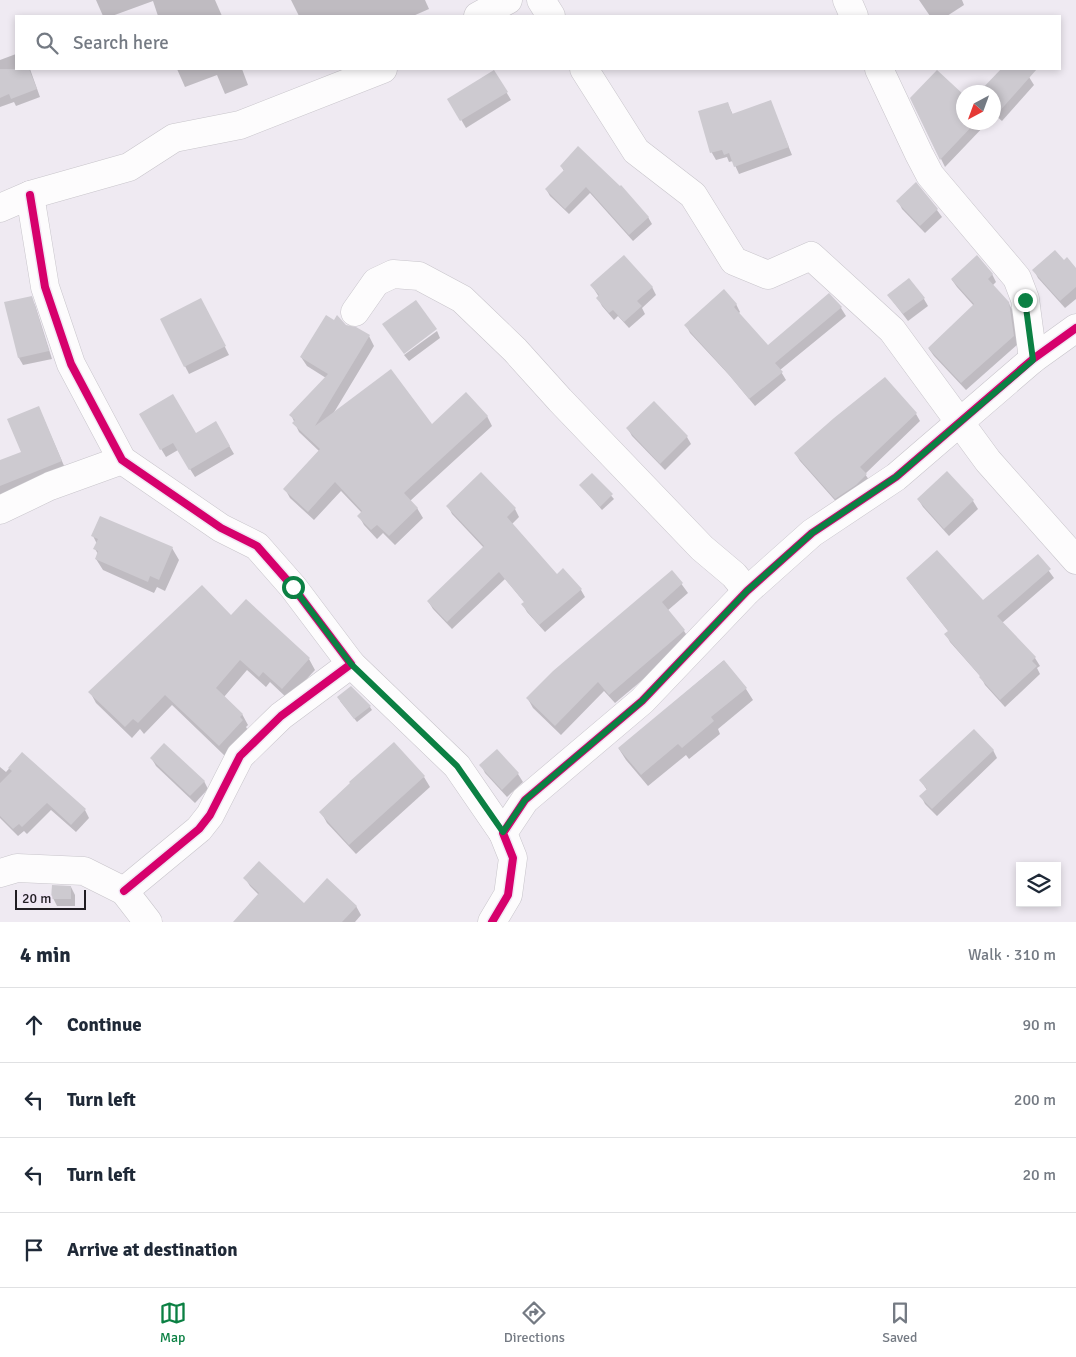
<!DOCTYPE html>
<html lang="en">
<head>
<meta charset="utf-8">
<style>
	body { margin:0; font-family:Signika,sans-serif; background:#f6f6f7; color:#1f2937 }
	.controls { position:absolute; right:15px; bottom:15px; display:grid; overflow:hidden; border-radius:0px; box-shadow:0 2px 8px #0003 }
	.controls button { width:45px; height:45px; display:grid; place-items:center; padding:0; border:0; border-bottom:1px solid #e0e1e3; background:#fff; color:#1f2937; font:25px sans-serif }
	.compass { position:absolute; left:956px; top:85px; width:45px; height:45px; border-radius:50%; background:#fff; box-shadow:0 2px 8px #0003; rotate:221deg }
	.scale { position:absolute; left:15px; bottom:12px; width:71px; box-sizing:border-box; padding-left:5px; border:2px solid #201d22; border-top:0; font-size:14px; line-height:18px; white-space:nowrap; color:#201d22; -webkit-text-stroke:4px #f0e7f5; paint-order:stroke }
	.stop { position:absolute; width:15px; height:15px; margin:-11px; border:4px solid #0b8043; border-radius:50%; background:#fff }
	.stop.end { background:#0b8043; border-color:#fff; box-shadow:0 1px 5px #0008 }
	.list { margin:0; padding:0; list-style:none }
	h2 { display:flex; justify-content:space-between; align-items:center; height:65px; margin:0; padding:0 20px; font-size:21px }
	h2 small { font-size:16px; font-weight:400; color:#747a83 }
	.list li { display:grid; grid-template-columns:32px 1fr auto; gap:15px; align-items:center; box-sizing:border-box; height:75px; padding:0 20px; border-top:1px solid #e0e1e3 }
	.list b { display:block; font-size:19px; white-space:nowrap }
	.list em { font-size:16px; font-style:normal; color:#747a83 }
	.icon { flex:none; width:28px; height:28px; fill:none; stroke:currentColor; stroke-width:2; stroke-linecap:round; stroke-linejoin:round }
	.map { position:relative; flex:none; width:1076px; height:922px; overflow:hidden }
	.search { position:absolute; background:#fff; box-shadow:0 2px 8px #0003; left:15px; right:15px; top:15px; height:55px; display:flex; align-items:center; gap:12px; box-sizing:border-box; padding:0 18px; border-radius:0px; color:#747a83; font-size:19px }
	.sheet { height:365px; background:#fff }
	nav { display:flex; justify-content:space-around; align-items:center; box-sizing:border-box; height:70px; border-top:1px solid #e0e1e3; background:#fff; font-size:14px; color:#747a83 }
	nav a { display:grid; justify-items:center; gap:2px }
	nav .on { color:#0b8043 }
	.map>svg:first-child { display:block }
	.shadow { fill:#0003 }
	.building { fill:#cdcad0 }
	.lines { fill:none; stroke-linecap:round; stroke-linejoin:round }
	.minor-casing { stroke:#c8c5cb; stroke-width:29 }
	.minor { stroke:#fdfcfd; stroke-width:28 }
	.cycleway-casing { stroke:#f0e7f5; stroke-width:11 }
	.cycleway { stroke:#d6006c; stroke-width:8 }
	.route { stroke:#0b8043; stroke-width:6 }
</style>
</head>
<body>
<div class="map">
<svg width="1076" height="922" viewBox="0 0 1076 922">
	<rect width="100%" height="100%" fill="#efeaf2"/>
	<g class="shadow">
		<polygon points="96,0 215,0 222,16 158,16 153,1 112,16 103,16"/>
		<polygon points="291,0 425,0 429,9 413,16 299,16"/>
		<polygon points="919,0 962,0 964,5 947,16 930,16"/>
		<polygon points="16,54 16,69 30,69 40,97 16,106 14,102 0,107 0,60"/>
		<polygon points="177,69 242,69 248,85 225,94 217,75 185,87"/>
		<polygon points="1002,69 1020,69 1029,77 1034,85 1002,121 995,115 994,116 994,92 981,92"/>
		<polygon points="494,72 511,100 466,128 449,99"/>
		<polygon points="911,98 964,122 988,122 945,167"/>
		<polygon points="770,101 792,155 739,174 733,161 729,162 727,157 716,160 712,153 699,112 728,104 733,115"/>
		<polygon points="561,166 648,217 652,224 633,241 590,193 569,214 550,196 546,189 564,171"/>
		<polygon points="898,201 937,210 942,217 925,233 902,209"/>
		<polygon points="1034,270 1076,276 1076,299 1065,308 1038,278"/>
		<polygon points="992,274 996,282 992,286 1008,302 1013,311 1018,344 966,390 934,356 929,349 974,306 957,287 952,280"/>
		<polygon points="592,286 652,287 656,295 642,308 645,314 629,328 618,316 614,320 602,306 598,298 599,297"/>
		<polygon points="829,295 841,308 846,316 780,370 786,380 755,406 730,376 690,333 686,325 736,304 740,312 738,314 768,346"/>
		<polygon points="888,295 924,299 928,306 908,321"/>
		<polygon points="31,298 35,305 52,359 23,365 19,358"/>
		<polygon points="205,307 229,355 189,374 161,319"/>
		<polygon points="346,326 369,336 374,346 333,414 431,426 487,416 492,426 410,501 417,508 423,518 395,545 383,533 377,539 364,525 359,516 362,513 341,491 314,520 290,498 285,489 319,451 299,432 291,415 326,378 307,366 301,357"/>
		<polygon points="437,331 440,338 409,361 404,355"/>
		<polygon points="39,408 65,468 0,502 0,461 22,453"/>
		<polygon points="140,414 196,435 216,423 234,454 195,477 178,450 166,457"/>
		<polygon points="916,414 920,421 865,474 871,483 840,506 800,461 795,453"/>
		<polygon points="628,429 687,437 691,444 665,470 632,436"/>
		<polygon points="947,473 973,501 978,509 949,536 923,507 918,499"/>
		<polygon points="481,474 515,509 519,517 512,524 557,575 581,590 585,597 545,632 527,612 523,605 525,603 505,579 452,629 433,609 428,601 484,548 452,514 448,506"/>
		<polygon points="592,474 614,499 602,510 583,488"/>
		<polygon points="93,536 172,548 179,560 165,591 157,587 154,593 103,570 96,559 98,554 95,549 97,544"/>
		<polygon points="1038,556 1054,578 1002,623 1035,658 1040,666 1037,668 1040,674 1005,707 985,685 981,677 950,642 946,634 949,632 907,579 983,602"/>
		<polygon points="672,571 688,593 667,611 684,631 690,640 615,703 604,691 561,735 533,708 528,699"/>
		<polygon points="231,617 309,659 315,670 288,699 270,682 266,687 247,670 224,697 242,714 248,725 246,727 249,732 225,756 172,705 144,734 140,729 132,738 96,703 90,692"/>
		<polygon points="723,661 746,689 753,700 718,729 720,734 689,759 686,755 648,786 626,760 619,749"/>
		<polygon points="340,701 370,707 372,710 357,722"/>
		<polygon points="993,750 997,758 937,816 925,804 921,796 927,790 921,781"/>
		<polygon points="497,751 518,774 523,782 507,797 485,773 481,765"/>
		<polygon points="22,754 85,810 89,818 76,832 51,810 27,834 24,831 18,836 0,818 0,767 6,772"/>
		<polygon points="152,759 204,781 208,789 195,803 156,766"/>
		<polygon points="424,777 430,787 356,854 327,823 321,812"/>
		<polygon points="245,878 304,905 356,906 361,915 355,922 239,922 259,895 250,886"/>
		<polygon points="71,887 75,895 75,906 57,906 53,898"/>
	</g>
	<g class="building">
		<polygon points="0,69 29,69 37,89 11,99 9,94 0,98"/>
		<polygon points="1001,69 1037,69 997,114 994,110 994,92 979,92"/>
		<polygon points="494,70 508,92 460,121 447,99"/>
		<polygon points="937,70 964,95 964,122 976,122 940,160 910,98"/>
		<polygon points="771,100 789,147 734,167 729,153 724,155 722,150 710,153 698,111 728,102 732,114"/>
		<polygon points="578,146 620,186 621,185 649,217 629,235 586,187 565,209 545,189 564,170 560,166"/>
		<polygon points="916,182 938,209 920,226 896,201"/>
		<polygon points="1055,250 1064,260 1067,257 1076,268 1076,287 1060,301 1032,270"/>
		<polygon points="624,255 653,287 637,301 642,306 624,322 613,310 609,313 596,298 599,295 590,285"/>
		<polygon points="977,255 993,274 988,279 1009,302 1014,336 961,383 928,348 974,304 951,279"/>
		<polygon points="909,278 925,298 903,314 887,295"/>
		<polygon points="724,289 737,304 734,307 768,345 829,293 842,307 775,363 783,372 749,399 724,369 684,325"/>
		<polygon points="32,296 49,351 18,358 4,302"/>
		<polygon points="201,298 226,346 184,367 160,319"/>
		<polygon points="416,300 437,329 404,354 382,324"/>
		<polygon points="326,315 334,320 337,315 346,325 356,327 370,335 315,426 391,369 432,424 466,392 488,416 404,493 418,508 389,536 377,525 371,530 357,516 362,511 335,482 308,512 283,489 320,449 292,423 295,420 289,415 328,374 300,357"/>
		<polygon points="885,377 917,413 860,467 867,474 856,485 835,499 794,453 834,418"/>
		<polygon points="173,394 196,433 216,421 230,446 189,470 173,443 160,450 139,414"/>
		<polygon points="654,401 688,436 660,464 626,428"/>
		<polygon points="39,406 62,461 0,486 0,460 21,452 7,419"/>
		<polygon points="947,471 974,500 944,529 917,499"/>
		<polygon points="481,472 516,508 507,517 557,574 563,568 582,589 539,625 521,604 524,602 499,572 447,622 427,601 484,546 446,506"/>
		<polygon points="592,473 613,494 600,507 579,485"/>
		<polygon points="100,516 173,547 159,580 150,576 148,582 95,559 98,551 93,549 98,539 91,536"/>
		<polygon points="937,550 983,600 1038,554 1051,569 997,616 1036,657 1032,661 1037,666 1000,700 979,677 980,676 944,634 948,631 906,578"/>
		<polygon points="672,570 683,583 662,602 685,630 609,695 598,682 555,726 526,698 553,671"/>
		<polygon points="202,585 231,615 246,599 310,658 282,689 263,672 259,677 240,660 216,688 243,714 240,717 243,720 219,746 165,695 138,723 133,719 125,727 88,692"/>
		<polygon points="724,660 747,688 711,717 714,721 682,748 678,744 641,775 618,748"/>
		<polygon points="351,686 371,706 354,719 337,697"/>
		<polygon points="974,729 994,750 932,809 919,796 927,789 919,780"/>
		<polygon points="394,742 425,776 349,845 319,812 350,783 349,782"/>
		<polygon points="164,743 205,781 190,796 150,758"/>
		<polygon points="497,749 519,773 502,790 479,765"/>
		<polygon points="22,752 86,809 71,825 47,803 22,827 19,824 13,829 0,816 0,783 12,771 8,768"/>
		<polygon points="259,861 304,903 327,878 357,906 342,922 233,922 259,893 243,878"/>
		<polygon points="52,885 71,886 71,899 51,899"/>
	</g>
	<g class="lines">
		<defs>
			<g id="minor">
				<polyline points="541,0 551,16"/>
				<polyline points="847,0 854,16"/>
				<polyline points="478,16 508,0"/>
				<polyline points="584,69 636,151 693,195 734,261 768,275 811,256 892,330 988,461 1076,560"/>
				<polyline points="879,69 919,154 930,175 1017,278 1025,299 1033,359"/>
				<polyline points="30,195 45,287 71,364 122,460 221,528 257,546 293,587 351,664 281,716 240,756 210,815 199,829 124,891"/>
				<polyline points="0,208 30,195 129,167 174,138 240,125 383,69"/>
				<polyline points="355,312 376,282 393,274 419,276 462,299 515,350 560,400 702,548 734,575 747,591"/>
				<polyline points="0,510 50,486 122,460"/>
				<polyline points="351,664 457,766 503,833"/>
				<polyline points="0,873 17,868 84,871 124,891 148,922"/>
				<polyline points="492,922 508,895 513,858 503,833 525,800 642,701 747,591 812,533 896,477 1033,359 1076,328"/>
			</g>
		</defs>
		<use href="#minor" class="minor-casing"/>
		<use href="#minor" class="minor"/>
		<defs>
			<g id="cycleway">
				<polyline points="30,195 45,287 71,364 122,460 221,528 257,546 293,587 351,664 281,716 240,756 210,815 199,829 124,891"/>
				<polyline points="492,922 508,895 513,858 503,833 525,800 642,701 747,591 812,533 896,477 1033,359 1076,328"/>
			</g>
		</defs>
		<use href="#cycleway" class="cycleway-casing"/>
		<use href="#cycleway" class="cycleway"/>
	</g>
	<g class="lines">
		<polyline class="route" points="293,587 351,664 457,766 503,832 525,800 642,701 747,591 812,533 896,477 1033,360 1025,300"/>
	</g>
</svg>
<div class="controls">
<button><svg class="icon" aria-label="layers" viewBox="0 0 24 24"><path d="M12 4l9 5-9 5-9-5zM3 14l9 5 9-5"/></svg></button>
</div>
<svg class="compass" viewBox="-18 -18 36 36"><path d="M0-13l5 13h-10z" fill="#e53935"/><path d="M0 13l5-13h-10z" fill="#747a83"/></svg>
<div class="scale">20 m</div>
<div class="stop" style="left:293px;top:587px"></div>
<div class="stop end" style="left:1025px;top:300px"></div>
<div class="search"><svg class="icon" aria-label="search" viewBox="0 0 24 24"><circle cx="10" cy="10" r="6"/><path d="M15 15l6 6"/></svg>Search here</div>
</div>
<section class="sheet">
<h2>4 min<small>Walk · 310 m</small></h2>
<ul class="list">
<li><svg class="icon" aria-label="ahead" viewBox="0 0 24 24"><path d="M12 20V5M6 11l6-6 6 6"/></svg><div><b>Continue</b></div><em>90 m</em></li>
<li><svg class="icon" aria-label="left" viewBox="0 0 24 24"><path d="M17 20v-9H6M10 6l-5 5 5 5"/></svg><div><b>Turn left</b></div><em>200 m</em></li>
<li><svg class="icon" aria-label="left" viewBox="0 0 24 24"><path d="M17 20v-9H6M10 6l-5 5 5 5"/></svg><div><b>Turn left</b></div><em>20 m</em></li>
<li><svg class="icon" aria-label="arrive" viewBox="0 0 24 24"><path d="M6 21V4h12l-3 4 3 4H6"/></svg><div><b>Arrive at destination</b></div></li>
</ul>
</section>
<nav>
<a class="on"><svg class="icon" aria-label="map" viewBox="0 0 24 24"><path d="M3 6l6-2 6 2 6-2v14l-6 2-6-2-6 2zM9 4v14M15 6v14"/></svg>Map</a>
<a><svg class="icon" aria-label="directions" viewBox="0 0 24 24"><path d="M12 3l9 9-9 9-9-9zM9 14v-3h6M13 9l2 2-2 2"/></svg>Directions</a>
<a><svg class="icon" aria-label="saved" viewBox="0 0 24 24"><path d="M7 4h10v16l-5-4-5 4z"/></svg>Saved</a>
</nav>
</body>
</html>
